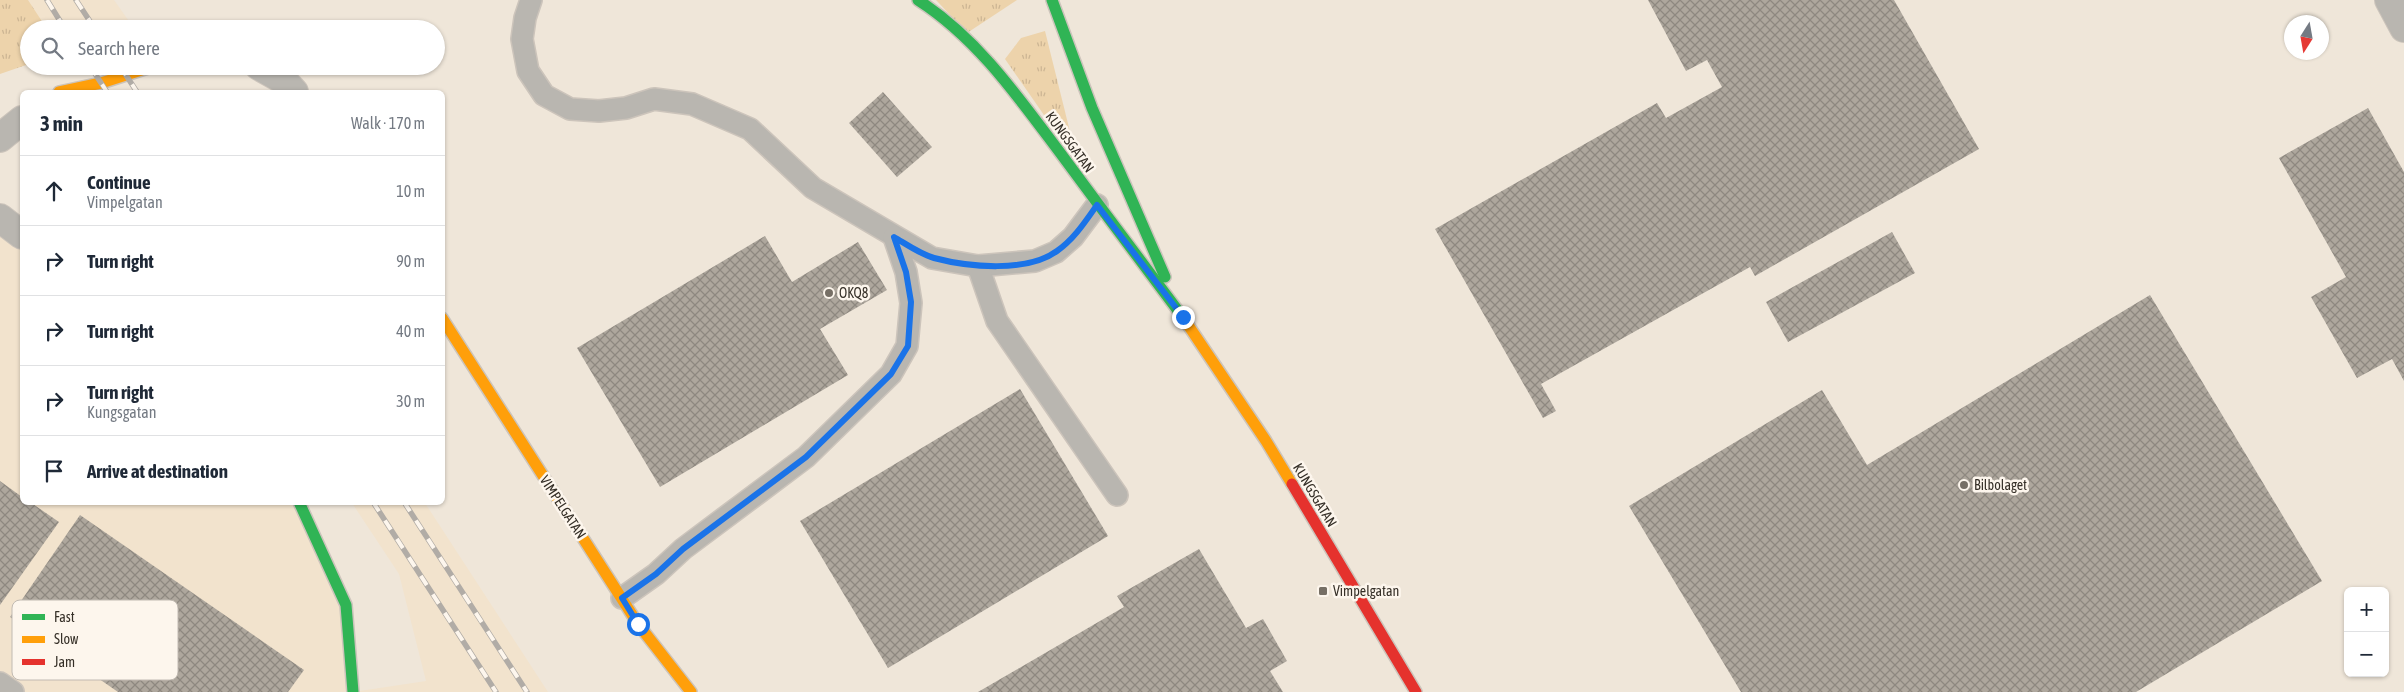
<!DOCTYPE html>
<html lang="en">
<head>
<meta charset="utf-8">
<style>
	body { margin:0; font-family:"Asap Condensed",sans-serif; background:#f6f6f7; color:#1f2937 }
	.controls { position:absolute; right:15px; bottom:15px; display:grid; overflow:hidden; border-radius:8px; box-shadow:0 1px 4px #0004 }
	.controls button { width:45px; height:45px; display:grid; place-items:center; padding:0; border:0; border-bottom:1px solid #e0e1e3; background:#fff; color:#1f2937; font:25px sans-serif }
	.compass { position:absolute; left:2284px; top:15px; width:45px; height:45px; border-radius:50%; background:#fff; box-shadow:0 1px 4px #0004; rotate:191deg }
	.stop { position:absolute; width:15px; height:15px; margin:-11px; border:4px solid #1a73e8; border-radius:50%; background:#fff }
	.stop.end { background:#1a73e8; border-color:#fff; box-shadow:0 1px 5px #0008 }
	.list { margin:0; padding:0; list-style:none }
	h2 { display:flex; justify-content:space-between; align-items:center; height:65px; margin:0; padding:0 20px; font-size:21px }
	h2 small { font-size:16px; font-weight:400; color:#747a83 }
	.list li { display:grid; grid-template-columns:32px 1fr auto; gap:15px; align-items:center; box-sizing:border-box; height:70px; padding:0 20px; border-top:1px solid #e0e1e3 }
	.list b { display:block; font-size:19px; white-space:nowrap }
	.list p { margin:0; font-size:16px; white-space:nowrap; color:#747a83 }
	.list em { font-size:16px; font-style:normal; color:#747a83 }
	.icon { flex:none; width:28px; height:28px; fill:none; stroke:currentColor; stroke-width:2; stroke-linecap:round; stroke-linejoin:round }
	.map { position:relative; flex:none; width:2404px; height:692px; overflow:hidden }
	.search { position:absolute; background:#fff; box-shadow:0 1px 4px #0004; left:20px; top:20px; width:425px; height:55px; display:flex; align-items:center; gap:12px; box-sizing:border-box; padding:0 18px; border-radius:28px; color:#747a83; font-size:19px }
	.panel { position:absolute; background:#fff; box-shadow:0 1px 4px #0004; left:20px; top:90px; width:425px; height:415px; border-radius:8px }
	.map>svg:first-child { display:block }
	.built { fill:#f2e3cd }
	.grass { fill:url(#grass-tufts) }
	.building { fill:url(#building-cross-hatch) }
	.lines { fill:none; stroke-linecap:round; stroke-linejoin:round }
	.lane-casing { stroke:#ccc4bb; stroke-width:24 }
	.street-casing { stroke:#ccc4bb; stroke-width:30 }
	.fast-casing { stroke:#ccc4bb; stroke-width:14 }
	.slow-casing { stroke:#ccc4bb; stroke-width:14 }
	.jam-casing { stroke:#ccc4bb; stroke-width:14 }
	.lane { stroke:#b9b6b0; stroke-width:21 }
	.street { stroke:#b9b6b0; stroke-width:28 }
	.fast { stroke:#30b455; stroke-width:11 }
	.slow { stroke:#ff9f0a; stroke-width:11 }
	.jam { stroke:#e5322d; stroke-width:11 }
	.rail-casing { stroke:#b1aca6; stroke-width:5.5 }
	.rail { stroke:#fdf6ed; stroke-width:4; stroke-dasharray:11; stroke-linecap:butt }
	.route { stroke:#1a73e8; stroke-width:6 }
	.poi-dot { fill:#766f65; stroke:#fdf6ed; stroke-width:2 }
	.labels { text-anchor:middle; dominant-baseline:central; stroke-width:5; stroke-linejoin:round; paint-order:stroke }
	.street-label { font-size:14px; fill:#352f27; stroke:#fdf6ed }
	.poi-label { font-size:14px; fill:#352f27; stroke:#fdf6ed; text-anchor:start }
	.key { fill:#fdf6ed; stroke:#c1bab2; stroke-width:1 }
	.key-label { font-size:14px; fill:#352f27 }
</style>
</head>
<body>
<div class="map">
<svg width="2404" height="692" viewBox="0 0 2404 692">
	<defs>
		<pattern id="grass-tufts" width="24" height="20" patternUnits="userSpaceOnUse" patternTransform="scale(1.25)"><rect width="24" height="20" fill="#edd3ab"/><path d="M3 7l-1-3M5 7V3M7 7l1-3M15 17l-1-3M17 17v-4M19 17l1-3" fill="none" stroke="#ccb593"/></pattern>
		<pattern id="building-cross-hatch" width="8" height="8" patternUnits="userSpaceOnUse" patternTransform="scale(1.25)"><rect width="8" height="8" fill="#aea79d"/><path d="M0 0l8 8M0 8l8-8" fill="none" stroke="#8e8880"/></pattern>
	</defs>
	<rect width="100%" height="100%" fill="#efe6d9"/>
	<g class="built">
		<polygon points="27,0 114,0 133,27 128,29 47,29"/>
		<polygon points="0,218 22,235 22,502 299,503 346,605 353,692 0,692"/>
		<polygon points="352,503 425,503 548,692 353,692 426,681 399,574"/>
	</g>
	<g class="grass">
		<polygon points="0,0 28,0 47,29 29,29 29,64 0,74"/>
		<polygon points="936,0 1017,0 967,33"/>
		<polygon points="1045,31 1078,164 1005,59 1021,38"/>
	</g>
	<g class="building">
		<polygon points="1648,0 1894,0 1979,149 1755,276 1750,267 1541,384 1556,411 1543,418 1435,229 1657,103 1666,118 1722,87 1707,60 1686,71"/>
		<polygon points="883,92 932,147 897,177 849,123"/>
		<polygon points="2368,108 2404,172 2404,381 2392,359 2357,378 2311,297 2346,277 2279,158"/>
		<polygon points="1892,232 1915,273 1788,342 1766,302"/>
		<polygon points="765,236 792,282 858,242 887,290 820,329 848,375 660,487 577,348"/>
		<polygon points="2150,295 2322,581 2136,692 1741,692 1629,506 1822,390 1867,465"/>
		<polygon points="1020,389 1108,536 888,668 800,521"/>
		<polygon points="0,481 22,497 22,502 30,502 59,522 0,605"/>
		<polygon points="80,515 304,670 288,692 118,692 10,617"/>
		<polygon points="1199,549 1246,628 1263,619 1287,661 1270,671 1283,692 978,692 1124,607 1117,596"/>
	</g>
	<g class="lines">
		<defs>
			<g id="lane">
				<polyline points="531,0 525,18 522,39 528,71 544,95 570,109 599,111 626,108 654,99 692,104 750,129 813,188 932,258 978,266 1035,261 1056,252 1073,237 1097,205"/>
				<polyline points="978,266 997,321 1117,495"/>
				<polyline points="622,598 656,574 683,549 806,457 891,374 907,346 911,303 906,272 894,237"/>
				<polyline points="0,683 13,692"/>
			</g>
			<g id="street">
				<polyline points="2389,0 2404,28"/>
				<polyline points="259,66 282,79 294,92"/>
				<polyline points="0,138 22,120"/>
				<polyline points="0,218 22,235"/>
			</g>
			<g id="fast">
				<path d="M918,0C979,39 1021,101 1064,158C1103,211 1143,264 1182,316"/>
				<polyline points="1052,0 1092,108 1165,277"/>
				<polyline points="299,502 346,605 353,692"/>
			</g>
			<g id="slow">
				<polyline points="59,92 101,83 154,66"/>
				<polyline points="1182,316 1266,441 1292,484"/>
				<polyline points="442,318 638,624 691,692"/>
			</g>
			<polyline id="jam" points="1292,484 1416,692"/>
		</defs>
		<use href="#lane" class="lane-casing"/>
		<use href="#street" class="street-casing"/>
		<use href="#fast" class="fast-casing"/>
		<use href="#slow" class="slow-casing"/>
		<use href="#jam" class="jam-casing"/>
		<use href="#lane" class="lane"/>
		<use href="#street" class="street"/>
		<use href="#fast" class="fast"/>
		<use href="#slow" class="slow"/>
		<use href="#jam" class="jam"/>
		<defs>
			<g id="rail">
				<polyline points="47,0 65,29"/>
				<polyline points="76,0 95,29"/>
				<polyline points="90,66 107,92"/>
				<polyline points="120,66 137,92"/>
				<polyline points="373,502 496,692"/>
				<polyline points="404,502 527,692"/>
			</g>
		</defs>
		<use href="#rail" class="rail-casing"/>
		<use href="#rail" class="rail"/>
	</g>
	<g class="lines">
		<path class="route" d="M638,624L622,598L656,574L683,549L806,457L891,374L908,346L911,302L906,272L894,237C906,244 920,254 934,258C968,267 1027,273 1057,251C1074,239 1085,222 1097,205L1183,317"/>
	</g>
	<g class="poi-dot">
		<circle cx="829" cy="293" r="5"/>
		<circle cx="1964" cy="485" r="5"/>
		<rect x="1318" y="586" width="10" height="10" rx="2.5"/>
	</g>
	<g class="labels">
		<g class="street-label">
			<text transform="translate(1070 142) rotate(54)">KUNGSGATAN</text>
			<text transform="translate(1315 495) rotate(59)">KUNGSGATAN</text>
			<text transform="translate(563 507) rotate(57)">VIMPELGATAN</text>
		</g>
		<g class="poi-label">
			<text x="839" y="293">OKQ8</text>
			<text x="1974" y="485">Bilbolaget</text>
			<text x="1333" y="591">Vimpelgatan</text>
		</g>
	</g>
	<rect x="12" y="600" width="166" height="80" rx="8" class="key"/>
	<rect x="22" y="614" width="23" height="6" fill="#30b455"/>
	<rect x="22" y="636" width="23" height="7" fill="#ff9f0a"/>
	<rect x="22" y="659" width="23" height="6" fill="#e5322d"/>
	<g class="key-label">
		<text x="54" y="622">Fast</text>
		<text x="54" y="644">Slow</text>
		<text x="54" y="667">Jam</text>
	</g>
</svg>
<div class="controls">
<button>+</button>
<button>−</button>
</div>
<svg class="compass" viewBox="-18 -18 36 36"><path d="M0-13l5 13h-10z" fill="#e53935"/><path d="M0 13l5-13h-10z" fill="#747a83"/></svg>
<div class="stop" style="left:638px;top:624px"></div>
<div class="stop end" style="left:1183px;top:317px"></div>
<div class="search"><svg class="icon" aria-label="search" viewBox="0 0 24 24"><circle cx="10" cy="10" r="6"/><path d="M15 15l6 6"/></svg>Search here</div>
<section class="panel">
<h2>3 min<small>Walk · 170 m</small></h2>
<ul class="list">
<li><svg class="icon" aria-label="ahead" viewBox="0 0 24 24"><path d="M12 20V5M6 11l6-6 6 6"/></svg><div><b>Continue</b><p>Vimpelgatan</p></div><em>10 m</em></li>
<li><svg class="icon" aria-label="right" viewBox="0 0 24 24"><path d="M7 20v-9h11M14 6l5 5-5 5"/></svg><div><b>Turn right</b></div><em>90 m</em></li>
<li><svg class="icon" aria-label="right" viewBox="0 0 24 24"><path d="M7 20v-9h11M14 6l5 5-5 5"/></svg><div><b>Turn right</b></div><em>40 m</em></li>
<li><svg class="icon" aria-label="right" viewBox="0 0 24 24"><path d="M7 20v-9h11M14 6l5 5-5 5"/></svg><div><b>Turn right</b><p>Kungsgatan</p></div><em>30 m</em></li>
<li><svg class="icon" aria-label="arrive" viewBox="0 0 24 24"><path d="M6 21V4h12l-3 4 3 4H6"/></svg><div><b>Arrive at destination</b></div></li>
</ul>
</section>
</div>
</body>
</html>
